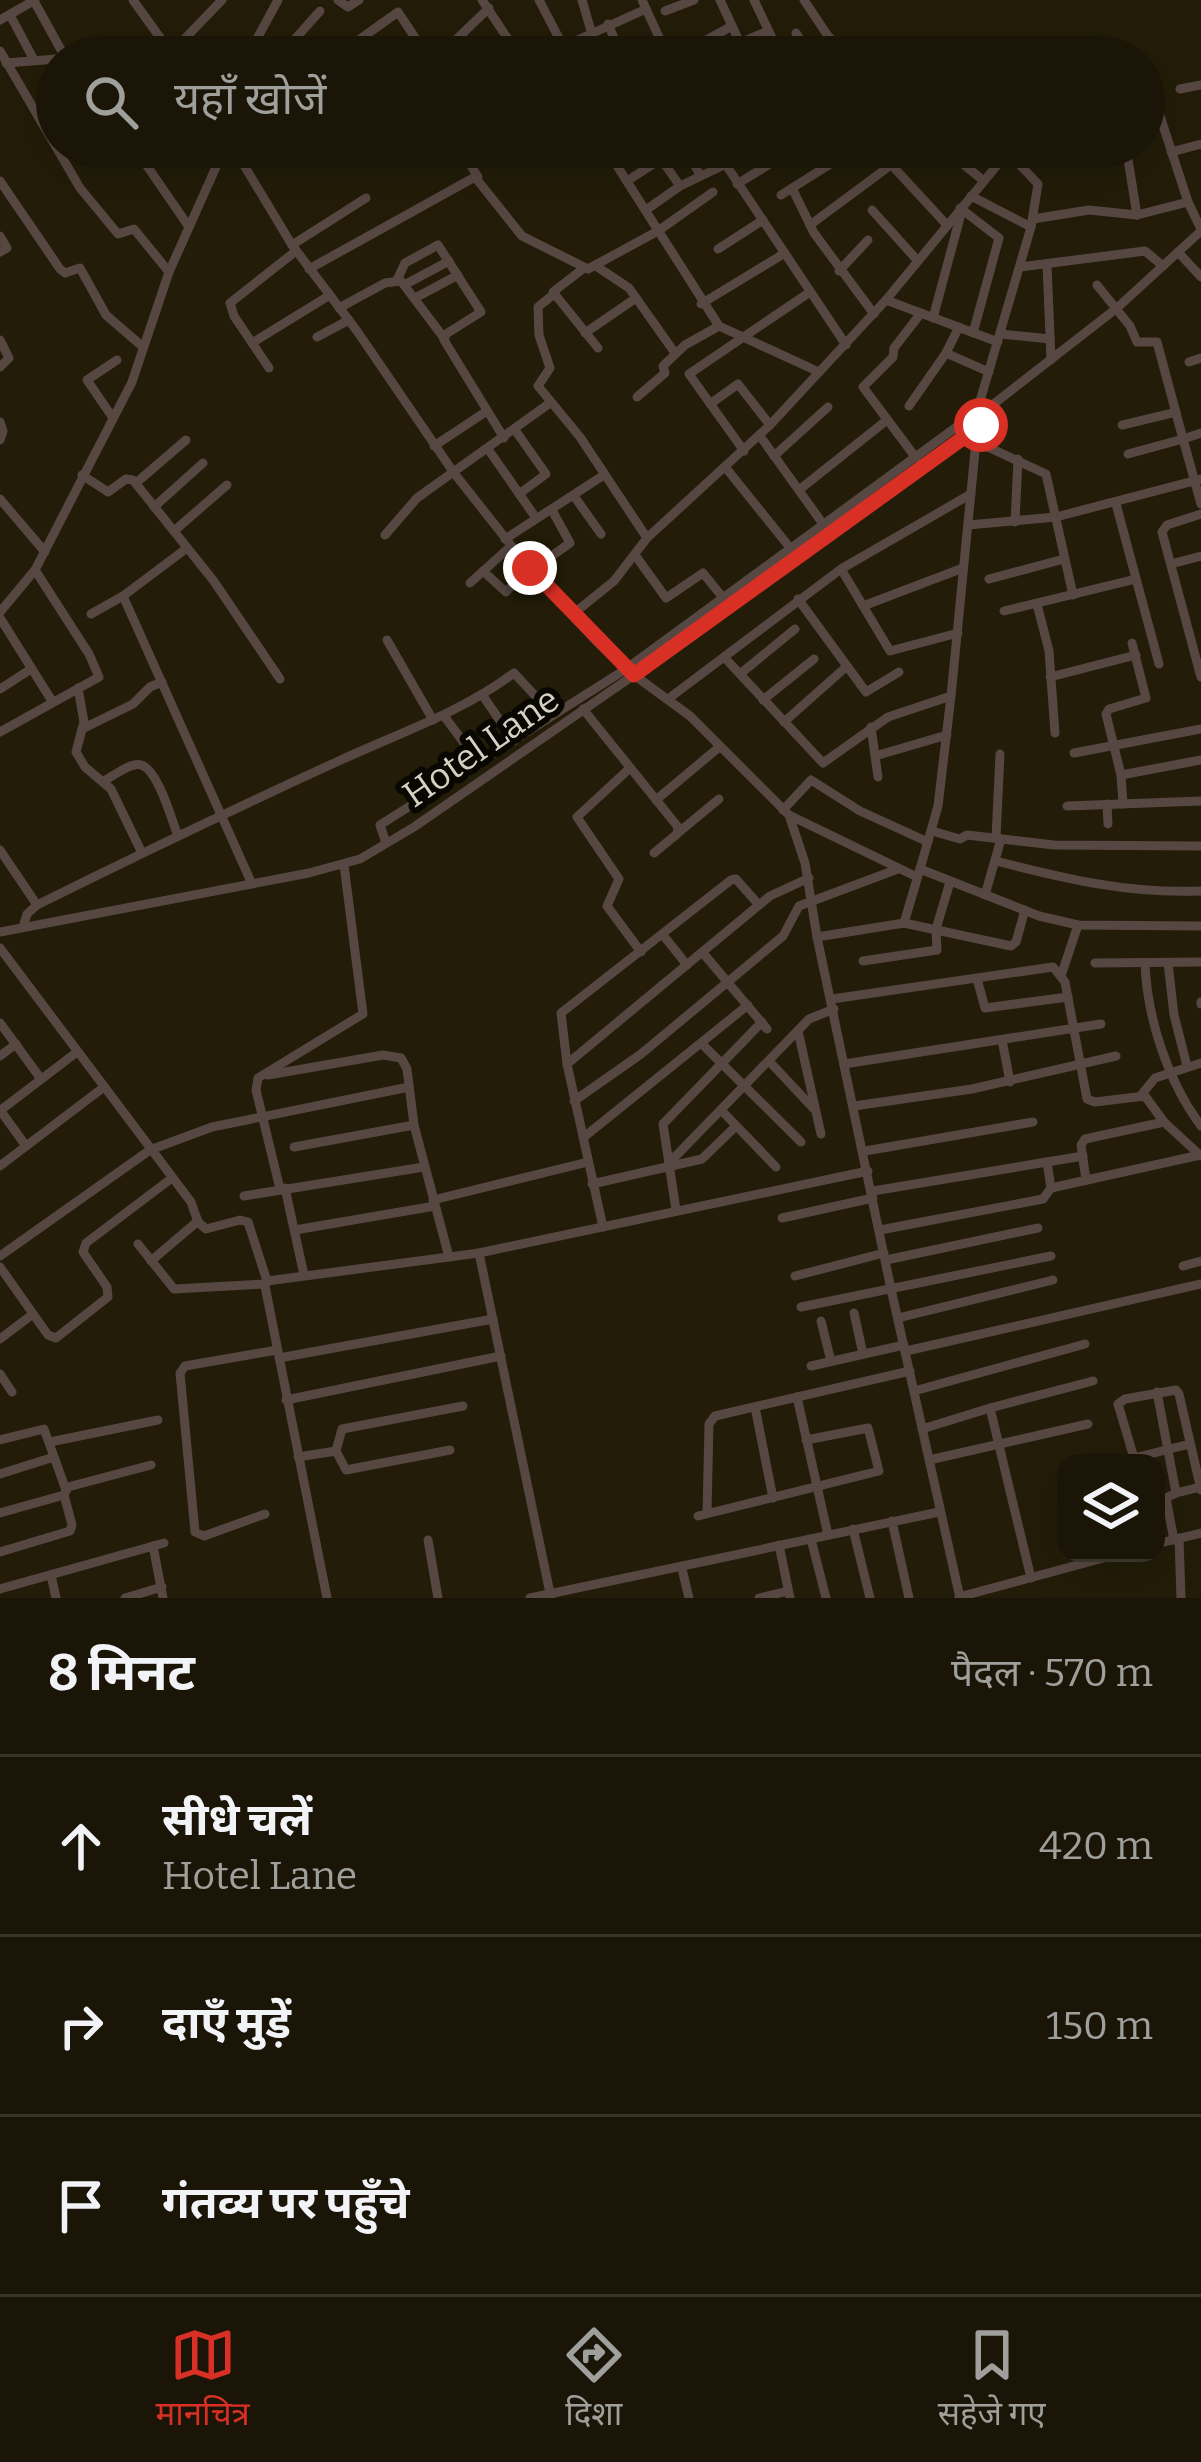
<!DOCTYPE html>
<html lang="hi">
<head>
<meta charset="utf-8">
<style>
	body { margin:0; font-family:Bitter,"Noto Sans Devanagari",serif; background:#231e10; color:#f1f3f6 }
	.controls { position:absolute; right:36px; bottom:36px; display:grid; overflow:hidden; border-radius:24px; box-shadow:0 12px 48px #0002 }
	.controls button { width:108px; height:108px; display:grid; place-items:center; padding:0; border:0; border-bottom:3px solid #383428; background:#1a1506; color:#f1f3f6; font:60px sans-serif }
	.stop { position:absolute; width:36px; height:36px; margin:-27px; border:9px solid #d93025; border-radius:50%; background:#fff }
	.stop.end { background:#d93025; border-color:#fff; box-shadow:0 3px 12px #0008 }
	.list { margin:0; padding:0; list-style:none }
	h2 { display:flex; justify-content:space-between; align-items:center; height:156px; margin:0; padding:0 48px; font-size:51px }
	h2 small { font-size:39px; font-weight:400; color:#9f9f9b }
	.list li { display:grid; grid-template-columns:78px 1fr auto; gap:36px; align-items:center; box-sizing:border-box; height:180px; padding:0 48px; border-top:3px solid #383428 }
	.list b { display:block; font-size:45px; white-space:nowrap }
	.list p { margin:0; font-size:39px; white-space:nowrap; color:#9f9f9b }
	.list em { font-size:39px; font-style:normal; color:#9f9f9b }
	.icon { flex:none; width:66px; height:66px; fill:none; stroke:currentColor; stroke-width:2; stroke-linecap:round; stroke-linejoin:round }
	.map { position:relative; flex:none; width:1201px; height:1598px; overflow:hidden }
	.search { position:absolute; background:#1a1506; box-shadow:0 12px 48px #0002; left:36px; right:36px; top:36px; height:132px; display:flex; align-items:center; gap:30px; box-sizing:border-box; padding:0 42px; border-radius:66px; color:#9f9f9b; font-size:45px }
	.sheet { height:696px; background:#1a1506 }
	nav { display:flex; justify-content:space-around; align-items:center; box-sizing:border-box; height:168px; border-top:3px solid #383428; background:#1a1506; font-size:33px; color:#9f9f9b }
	nav a { display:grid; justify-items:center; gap:6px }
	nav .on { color:#d93025 }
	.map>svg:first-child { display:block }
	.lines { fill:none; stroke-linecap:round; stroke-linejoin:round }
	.minor { stroke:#574742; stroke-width:9 }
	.route { stroke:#d93025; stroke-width:15 }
	.labels { text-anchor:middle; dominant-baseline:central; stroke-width:12; stroke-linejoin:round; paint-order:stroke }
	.street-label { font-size:36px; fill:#d5d1c5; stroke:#090702 }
</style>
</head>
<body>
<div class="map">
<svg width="1201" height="1598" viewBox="0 0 1201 1598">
	<rect width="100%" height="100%" fill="#221c08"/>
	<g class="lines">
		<g class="minor">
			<polyline points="133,0 174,57"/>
			<polyline points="338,0 348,7 359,0"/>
			<polyline points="482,0 520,57"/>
			<polyline points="539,0 563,46"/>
			<polyline points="582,0 591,31"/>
			<polyline points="642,0 668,57"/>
			<polyline points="720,0 746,56"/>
			<polyline points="754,0 781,57"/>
			<polyline points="804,0 828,36 849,57"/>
			<polyline points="34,1 65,57"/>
			<polyline points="665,11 694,0"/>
			<polyline points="10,15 34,60"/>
			<polyline points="0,20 35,0"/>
			<polyline points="608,24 622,57"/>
			<polyline points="796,33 811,57"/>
			<polyline points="740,43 768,31"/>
			<polyline points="0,51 80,188 118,234 134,229 169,272"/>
			<polyline points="686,51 732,26"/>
			<polyline points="171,53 222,0"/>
			<polyline points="247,57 278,0"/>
			<polyline points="279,57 320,11"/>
			<polyline points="335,57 398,12 428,57"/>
			<polyline points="438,57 489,8"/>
			<polyline points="540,57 646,9"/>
			<polyline points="6,63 57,59"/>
			<polyline points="1180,89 1201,85"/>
			<polyline points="1160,116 1188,202 1201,229"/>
			<polyline points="134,147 189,227"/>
			<polyline points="233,147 292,245 357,331 454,473 529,568 599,644 634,675 690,716 789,815 917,877"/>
			<polyline points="467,147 465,156 478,177"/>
			<polyline points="605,147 719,326 819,372"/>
			<polyline points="685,147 700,175"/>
			<polyline points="714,147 846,345"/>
			<polyline points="837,147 843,156 857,147"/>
			<polyline points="875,147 946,224"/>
			<polyline points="942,147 984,181"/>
			<polyline points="1126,147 1137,215"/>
			<polyline points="1171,152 1201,144"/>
			<polyline points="240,161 269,147"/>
			<polyline points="0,181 60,269 65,273 80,268 106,315 143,347"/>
			<polyline points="627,181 661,159 680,186"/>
			<polyline points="737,184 798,147"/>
			<polyline points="792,188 814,233 874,314"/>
			<polyline points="781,195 843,156"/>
			<polyline points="971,196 1031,227"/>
			<polyline points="960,208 999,238 973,333"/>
			<polyline points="646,210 680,186 724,165"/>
			<polyline points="872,210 917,260"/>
			<polyline points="1033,219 1089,210 1137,215 1188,202"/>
			<polyline points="810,225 891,165"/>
			<polyline points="0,236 7,248 0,252"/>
			<polyline points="292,245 366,198"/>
			<polyline points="718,249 763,220"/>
			<polyline points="1178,252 1201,277"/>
			<polyline points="1047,265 1051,360"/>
			<polyline points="596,266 629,288 675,353"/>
			<polyline points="1020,267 1145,251 1163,266"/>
			<polyline points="584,268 553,292 598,348"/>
			<polyline points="309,269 475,177 522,236 588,269 658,231 713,192"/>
			<polyline points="839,271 868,240"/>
			<polyline points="397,280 405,263 438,245 481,312 446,334 444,340 504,438"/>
			<polyline points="406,284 449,261"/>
			<polyline points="1097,285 1130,326 1137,342 1157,342 1183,439 1128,454"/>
			<polyline points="554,294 538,307 539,335 550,368 538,386 580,437 647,538"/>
			<polyline points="415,298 458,275"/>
			<polyline points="886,300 998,342"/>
			<polyline points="701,304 785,253"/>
			<polyline points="339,308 385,283 401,281 444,338"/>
			<polyline points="933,318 962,210"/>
			<polyline points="585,333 636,298"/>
			<polyline points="1001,334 1050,339"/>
			<polyline points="317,337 349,320"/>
			<polyline points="0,340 9,358 0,367"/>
			<polyline points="252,343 330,295"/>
			<polyline points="946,353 989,372"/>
			<polyline points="1189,362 1201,358"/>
			<polyline points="269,368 234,316 230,303 296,251"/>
			<polyline points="637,397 665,373 663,366 685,345 719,326"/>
			<polyline points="710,404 738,384 770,425"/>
			<polyline points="909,406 946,353 959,327"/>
			<polyline points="982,413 980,401 1031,227 1038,184 1003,147"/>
			<polyline points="113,418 87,380 117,360"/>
			<polyline points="0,422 3,431 0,440"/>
			<polyline points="1122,425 1176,412"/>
			<polyline points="515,430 546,474 519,494"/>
			<polyline points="1201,433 1183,439 1201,504"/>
			<polyline points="760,436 823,524"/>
			<polyline points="977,442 1046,474 1073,595"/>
			<polyline points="434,446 487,411"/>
			<polyline points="488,449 536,518"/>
			<polyline points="744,451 689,374 810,292"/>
			<polyline points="774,456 828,407"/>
			<polyline points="916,458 863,387 893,357 894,348 921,313"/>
			<polyline points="726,468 791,549"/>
			<polyline points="82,475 108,492 126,479 133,480 213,580 280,679"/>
			<polyline points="136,483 186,440"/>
			<polyline points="799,490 887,420"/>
			<polyline points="574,496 601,534"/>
			<polyline points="0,499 45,552"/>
			<polyline points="1116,504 1159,664"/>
			<polyline points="154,507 203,463"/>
			<polyline points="1201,514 1167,525 1162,532 1201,677"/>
			<polyline points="1015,522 1018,459"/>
			<polyline points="968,525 1056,517 1201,479"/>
			<polyline points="174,531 227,485"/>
			<polyline points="385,535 417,498 550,403"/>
			<polyline points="505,539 604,475"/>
			<polyline points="635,555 666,598 703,573 724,599"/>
			<polyline points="549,558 570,543 552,510"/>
			<polyline points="1171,564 1201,556"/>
			<polyline points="841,569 890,651 958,633"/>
			<polyline points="483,571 506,592 529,568"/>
			<polyline points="989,579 1064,559"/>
			<polyline points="470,583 511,546"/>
			<polyline points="123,596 252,884"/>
			<polyline points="798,599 866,692 899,672"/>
			<polyline points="1037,604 1049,651 1055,733"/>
			<polyline points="863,606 963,568"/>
			<polyline points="1004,611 1136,579"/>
			<polyline points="0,612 35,570 132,382 169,272 225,147"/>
			<polyline points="91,614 123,596 187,548"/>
			<polyline points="573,614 614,581 647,538 770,425 886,300 1008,152"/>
			<polyline points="0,618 52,701"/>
			<polyline points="387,640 433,720"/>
			<polyline points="724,657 823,763 888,717 951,696 977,431"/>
			<polyline points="740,674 795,629"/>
			<polyline points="1050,677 1136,655"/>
			<polyline points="78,688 84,722 76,752 85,767 111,789 142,853"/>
			<polyline points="0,689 31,669"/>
			<polyline points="483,696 514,741"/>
			<polyline points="668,699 841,569 971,494"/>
			<polyline points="763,700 814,659"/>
			<polyline points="583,709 678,827 677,834 654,853"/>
			<polyline points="444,716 479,763"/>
			<polyline points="784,722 846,667"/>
			<polyline points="871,727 878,777"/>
			<polyline points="82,729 133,704 150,687 162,682"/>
			<polyline points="0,732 99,677 89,654 35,570"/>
			<polyline points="1074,753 1201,729"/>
			<polyline points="875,756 947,735"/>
			<polyline points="630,768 577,817 619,879 607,906 641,952"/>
			<polyline points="1121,775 1201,760"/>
			<path d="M104,781C113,776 131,762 141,765C158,769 172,821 178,836"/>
			<polyline points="656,800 718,748"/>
			<polyline points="1107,804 1108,824"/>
			<polyline points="1123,804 1121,775 1106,714 1109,709 1146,698 1132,643"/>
			<polyline points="1067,806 1201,801"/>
			<polyline points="783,810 811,780 860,811 928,842"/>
			<polyline points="790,818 805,863 817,937 891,1289 960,1598"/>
			<polyline points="932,831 960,839 967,835 1054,845 1201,846"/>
			<polyline points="679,832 719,799"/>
			<polyline points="996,838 1000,754"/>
			<polyline points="386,843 380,825 626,669 981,409"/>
			<polyline points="0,850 37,905"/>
			<path d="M996,861C1066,879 1129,894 1201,891"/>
			<polyline points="920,869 938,806 951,696"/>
			<polyline points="985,895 1001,839"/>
			<polyline points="904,923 1011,946 1016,942 1025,910"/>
			<path d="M23,927L27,914L37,905C138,855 240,806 343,759C402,732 462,712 514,673L553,715"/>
			<polyline points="0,932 309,873 360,859 414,827 634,675 977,431 982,413 1117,308 1201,231"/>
			<polyline points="663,935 687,965"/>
			<polyline points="817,937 904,923 920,869 1039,916 1078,925 1201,926"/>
			<polyline points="0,948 191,1202 198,1222 206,1229 240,1220 248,1222 267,1281"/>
			<polyline points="703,953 767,1029"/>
			<polyline points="863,961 937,950 936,929 950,882"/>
			<polyline points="1095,963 1201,962"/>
			<path d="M1145,963C1147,1018 1168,1082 1201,1126"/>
			<polyline points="1168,963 1174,1015 1187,1066"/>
			<polyline points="1062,973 1078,925"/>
			<polyline points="977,979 985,1008 1068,997"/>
			<polyline points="832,999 1053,967 1065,982 1087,1099 1095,1102 1145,1096 1164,1122 1201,1156"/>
			<polyline points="1201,1002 1201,1004"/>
			<polyline points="0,1023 41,1079"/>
			<polyline points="798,1031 821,1134"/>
			<polyline points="1002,1040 1010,1082"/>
			<polyline points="701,1043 801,1142"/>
			<polyline points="0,1056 16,1044"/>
			<polyline points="769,1061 814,1109"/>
			<polyline points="567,1064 770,896 809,878"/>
			<polyline points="844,1064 1101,1024"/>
			<polyline points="268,1075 383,1055 401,1058 407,1069 414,1125 449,1257"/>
			<polyline points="1142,1094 1155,1078 1201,1063"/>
			<polyline points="574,1101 641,1054 783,936 799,906 898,869"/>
			<polyline points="854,1106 972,1089 1116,1056"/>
			<polyline points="0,1110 26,1146"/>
			<polyline points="1,1110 77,1052"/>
			<polyline points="722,1111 776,1167"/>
			<polyline points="584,1137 748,1005"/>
			<polyline points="294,1147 414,1125"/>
			<polyline points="865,1151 1033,1122"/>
			<polyline points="670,1162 809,1019 834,1009"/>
			<polyline points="0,1166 104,1087"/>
			<polyline points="1086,1180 1081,1145 1085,1139 1164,1122"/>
			<polyline points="592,1184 702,1159 736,1126"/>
			<polyline points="285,1188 304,1275"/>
			<polyline points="1051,1188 1200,1155"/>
			<polyline points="280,1189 256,1090 258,1078 363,1014 344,865"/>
			<polyline points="873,1191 1083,1156"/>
			<polyline points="244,1196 424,1167"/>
			<polyline points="433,1200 588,1162"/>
			<polyline points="676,1210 663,1124 762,1022"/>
			<polyline points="782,1218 873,1198"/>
			<polyline points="603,1227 567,1064 561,1013 731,880 736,879 759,905"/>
			<polyline points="295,1230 435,1206"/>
			<polyline points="880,1230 1043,1199 1051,1188 1047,1162"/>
			<polyline points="138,1244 174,1289 265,1284"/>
			<polyline points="479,1253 551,1598"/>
			<polyline points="0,1256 150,1150 212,1127 409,1087"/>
			<polyline points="886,1260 1038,1228"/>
			<polyline points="151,1261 198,1221"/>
			<polyline points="1183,1266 1201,1261"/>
			<polyline points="0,1267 48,1335 56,1338 108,1297 107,1287 83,1252 86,1243 172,1178"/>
			<polyline points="795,1276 884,1253"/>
			<polyline points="801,1307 1051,1256"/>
			<polyline points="854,1313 863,1354"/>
			<polyline points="898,1318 1053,1280"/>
			<polyline points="821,1321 831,1361"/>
			<polyline points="0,1339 33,1314"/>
			<polyline points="906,1351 1201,1284"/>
			<polyline points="279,1358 493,1319"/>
			<polyline points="811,1366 904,1345"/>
			<polyline points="0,1374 12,1392"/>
			<polyline points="914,1391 1085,1344"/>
			<polyline points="1157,1392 1176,1493 1200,1487"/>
			<polyline points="797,1397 828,1535"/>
			<polyline points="286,1400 501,1356"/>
			<polyline points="755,1407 773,1498"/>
			<polyline points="990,1408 1093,1381"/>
			<polyline points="922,1429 990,1408 1031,1578"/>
			<polyline points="0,1440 44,1429 66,1490"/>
			<polyline points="50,1442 158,1420"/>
			<polyline points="1190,1444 1134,1458 1118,1404 1125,1399 1176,1390 1179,1394 1201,1490"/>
			<polyline points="336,1451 342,1429 463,1406"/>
			<polyline points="298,1457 336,1451 346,1470 450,1450"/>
			<polyline points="929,1460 1088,1424"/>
			<polyline points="0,1474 54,1457"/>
			<polyline points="0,1513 64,1495"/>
			<polyline points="707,1513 709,1424 715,1416 910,1371"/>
			<polyline points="265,1514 204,1536 195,1532 180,1373 185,1366 277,1350"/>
			<polyline points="698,1516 879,1471 868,1428 806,1440"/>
			<polyline points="892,1521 909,1598"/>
			<polyline points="853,1529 870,1598"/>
			<polyline points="1179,1538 1181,1598"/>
			<polyline points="811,1539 826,1598"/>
			<polyline points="428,1540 438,1598"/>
			<polyline points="1174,1540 1166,1498 1176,1493"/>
			<polyline points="1156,1544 1201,1533"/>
			<polyline points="779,1545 790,1598"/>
			<polyline points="153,1546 163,1598"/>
			<polyline points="0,1552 70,1531 72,1525 64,1495 68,1487 151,1465"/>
			<polyline points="682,1569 689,1598"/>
			<polyline points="51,1575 56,1598"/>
			<polyline points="0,1589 164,1543"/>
			<polyline points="959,1597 1122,1553"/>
			<polyline points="125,1598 162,1587"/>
			<polyline points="327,1598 265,1286 267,1281 479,1253 868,1171"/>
			<polyline points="530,1598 939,1512"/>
			<polyline points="759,1598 788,1591"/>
		</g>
	</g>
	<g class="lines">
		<polyline class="route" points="530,568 634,675 981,425"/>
	</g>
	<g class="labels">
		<g class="street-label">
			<text transform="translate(481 747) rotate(-35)">Hotel Lane</text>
		</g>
	</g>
</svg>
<div class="controls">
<button><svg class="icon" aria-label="layers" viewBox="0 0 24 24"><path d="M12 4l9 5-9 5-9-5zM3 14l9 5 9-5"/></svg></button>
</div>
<div class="stop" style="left:981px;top:425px"></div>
<div class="stop end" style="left:530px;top:568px"></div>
<div class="search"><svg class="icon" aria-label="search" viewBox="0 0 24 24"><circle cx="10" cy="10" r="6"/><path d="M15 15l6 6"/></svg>यहाँ खोजें</div>
</div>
<section class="sheet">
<h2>8 मिनट<small>पैदल · 570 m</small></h2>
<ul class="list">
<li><svg class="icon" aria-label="ahead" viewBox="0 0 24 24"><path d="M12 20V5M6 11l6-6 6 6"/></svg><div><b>सीधे चलें</b><p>Hotel Lane</p></div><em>420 m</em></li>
<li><svg class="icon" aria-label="right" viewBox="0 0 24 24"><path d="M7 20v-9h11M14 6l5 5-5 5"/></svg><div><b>दाएँ मुड़ें</b></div><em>150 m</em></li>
<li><svg class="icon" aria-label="arrive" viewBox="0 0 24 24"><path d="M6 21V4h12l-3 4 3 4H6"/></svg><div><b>गंतव्य पर पहुँचे</b></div></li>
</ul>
</section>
<nav>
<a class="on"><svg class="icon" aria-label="map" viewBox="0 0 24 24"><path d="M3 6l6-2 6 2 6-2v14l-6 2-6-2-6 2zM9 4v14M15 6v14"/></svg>मानचित्र</a>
<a><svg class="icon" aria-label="directions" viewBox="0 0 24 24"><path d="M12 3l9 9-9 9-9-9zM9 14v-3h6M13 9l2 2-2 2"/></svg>दिशा</a>
<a><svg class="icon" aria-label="saved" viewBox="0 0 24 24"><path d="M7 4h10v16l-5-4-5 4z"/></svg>सहेजे गए</a>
</nav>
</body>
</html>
